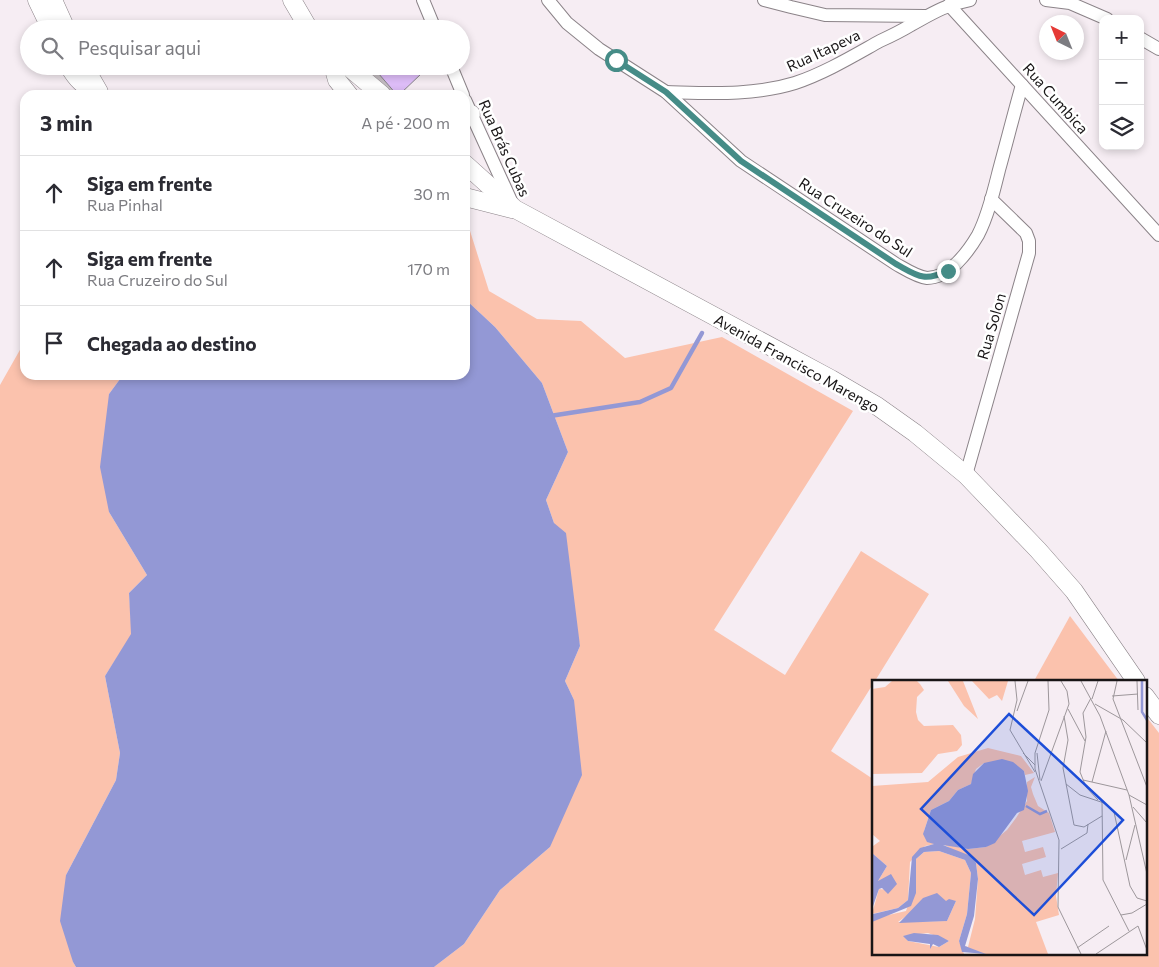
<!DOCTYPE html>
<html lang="pt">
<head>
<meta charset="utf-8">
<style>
	body { margin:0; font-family:Commissioner,sans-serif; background:#f7f7f7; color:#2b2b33 }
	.controls { position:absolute; right:15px; top:15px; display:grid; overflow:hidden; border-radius:10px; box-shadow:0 2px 8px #0003 }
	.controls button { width:45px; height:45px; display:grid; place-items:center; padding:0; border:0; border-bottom:1px solid #e1e1e2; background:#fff; color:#2b2b33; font:25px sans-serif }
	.compass { position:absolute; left:1039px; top:15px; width:45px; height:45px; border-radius:50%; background:#fff; box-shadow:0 2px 8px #0003; rotate:317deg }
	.stop { position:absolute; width:15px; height:15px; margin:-11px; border:4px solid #458c87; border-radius:50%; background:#fff }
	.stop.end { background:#458c87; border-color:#fff; box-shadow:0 1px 5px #0008 }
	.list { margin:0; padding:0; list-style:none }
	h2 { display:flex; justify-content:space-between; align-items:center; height:65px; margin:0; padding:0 20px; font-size:21px }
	h2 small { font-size:16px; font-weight:400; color:#7c7c81 }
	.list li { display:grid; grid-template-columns:32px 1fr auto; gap:15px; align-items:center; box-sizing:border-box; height:75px; padding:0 20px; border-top:1px solid #e1e1e2 }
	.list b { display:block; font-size:19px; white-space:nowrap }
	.list p { margin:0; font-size:16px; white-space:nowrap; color:#7c7c81 }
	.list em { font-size:16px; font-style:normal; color:#7c7c81 }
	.icon { flex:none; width:28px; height:28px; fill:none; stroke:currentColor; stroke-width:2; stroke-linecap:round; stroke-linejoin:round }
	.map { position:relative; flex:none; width:1159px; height:967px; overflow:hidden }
	.search { position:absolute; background:#fff; box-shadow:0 2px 8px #0003; left:20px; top:20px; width:450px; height:55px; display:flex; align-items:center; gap:12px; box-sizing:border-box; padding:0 18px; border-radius:28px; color:#7c7c81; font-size:19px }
	.panel { position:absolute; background:#fff; box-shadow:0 2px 8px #0003; left:20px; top:90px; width:450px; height:290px; border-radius:15px }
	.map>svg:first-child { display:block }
	.green { fill:#fbc2ad }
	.water { fill:#9398d5 }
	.shadow { fill:#0003 }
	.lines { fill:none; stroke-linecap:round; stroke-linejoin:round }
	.stream { stroke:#9398d5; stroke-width:4.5 }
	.building { fill:#dfbef9; stroke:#87838a }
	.street-casing { stroke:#8b8388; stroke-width:14 }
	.secondary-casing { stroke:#8b8388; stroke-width:19 }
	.street { stroke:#fff; stroke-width:12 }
	.secondary { stroke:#fff; stroke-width:18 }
	.route { stroke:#458c87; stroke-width:6 }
	.labels { text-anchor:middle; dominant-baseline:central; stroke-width:5; stroke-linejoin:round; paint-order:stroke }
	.street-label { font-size:15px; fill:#181516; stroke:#fff }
	.inset-river { fill:none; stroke:#9398d5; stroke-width:2.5 }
	.inset-road { fill:none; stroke:#9d979b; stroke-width:1 }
	.view { fill:#1d4ed8; fill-opacity:0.15; stroke:#1d4ed8; stroke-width:2.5 }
	.inset-edge { fill:none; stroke:#181516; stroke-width:2.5 }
</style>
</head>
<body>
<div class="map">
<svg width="1159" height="967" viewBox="0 0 1159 967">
	<rect width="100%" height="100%" fill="#f6edf3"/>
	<g class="green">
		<polygon points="465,215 489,291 537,319 581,321 625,358 722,337 853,411 714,630 785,675 861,551 929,594 875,681 873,681 873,684 831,751 873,779 873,953 1145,953 1145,715 1159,733 1159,967 434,967 464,944 500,890 550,847 574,700 565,681 580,646 554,523 546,500 568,452 542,383 495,327 465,299"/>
		<polygon points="25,341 25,375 123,375 109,394 109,512 147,575 129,593 132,634 105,676 120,753 116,780 66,875 73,962 76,967 0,967 0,385"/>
		<polygon points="1070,616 1119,681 1034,681"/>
	</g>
	<polygon class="water" points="465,299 495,327 542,383 568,452 546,500 554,523 566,533 580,646 565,681 574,700 582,775 550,847 500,890 464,944 434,967 76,967 73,962 60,921 66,875 116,780 120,753 105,676 131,634 129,593 147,575 109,512 100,467 109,394 123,375 465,375"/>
	<g class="shadow">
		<polygon points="412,23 414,29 399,29"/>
		<polygon points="382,66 397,95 390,95 373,75"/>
	</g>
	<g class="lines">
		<polyline class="stream" points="550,416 640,402 671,388 702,333"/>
	</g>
	<polygon class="building" points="372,66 416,66 422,73 399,95 397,95"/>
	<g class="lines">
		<defs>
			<g id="street">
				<polyline points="423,0 435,29"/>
				<path d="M548,0L567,23L599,49L666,92L741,161L896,264C905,269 917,277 927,278C949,278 968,252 978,235C988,216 994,190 999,170C1007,141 1014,113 1022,85"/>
				<polyline points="764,0 791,7 825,15 925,16"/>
				<polyline points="1046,0 1070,3 1107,19"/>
				<polyline points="949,5 1159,235"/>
				<polyline points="1140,38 1159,49"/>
				<polyline points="451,66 463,95"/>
				<path d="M666,92C709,93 753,96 795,83C825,73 853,56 880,41C891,36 901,31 911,25C931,14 947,4 970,0"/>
				<polyline points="465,100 512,203"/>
				<polyline points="966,475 1029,253 1029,241 1026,233 991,199"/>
			</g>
			<g id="secondary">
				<polyline points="37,0 51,29"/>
				<polyline points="53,0 66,29"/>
				<polyline points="292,0 309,29"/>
				<path d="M69,66C77,81 85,86 98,95"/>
				<polyline points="84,66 99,92"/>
				<polyline points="333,66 337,80 349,95"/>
				<polyline points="345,66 350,68 382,95"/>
				<polyline points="465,118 471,114"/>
				<polyline points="465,164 515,209 831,379 877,406 915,433 966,475 1038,550 1074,591 1136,681"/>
				<polyline points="465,197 512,209"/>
				<polyline points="1145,696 1159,715"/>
			</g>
		</defs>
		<use href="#street" class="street-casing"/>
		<use href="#secondary" class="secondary-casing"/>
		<use href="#street" class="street"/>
		<use href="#secondary" class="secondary"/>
	</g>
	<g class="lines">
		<path class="route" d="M616,60L666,92L741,161L896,264C918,276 923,282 948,271"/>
	</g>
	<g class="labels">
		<g class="street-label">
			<text transform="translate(823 50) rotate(-25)">Rua Itapeva</text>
			<text transform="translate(1056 98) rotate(48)">Rua Cumbica</text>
			<text transform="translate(505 148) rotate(66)">Rua Brás Cubas</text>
			<text transform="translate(856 217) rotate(33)">Rua Cruzeiro do Sul</text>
			<text transform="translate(991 326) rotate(-74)">Rua Solon</text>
			<text transform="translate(797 363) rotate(29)">Avenida Francisco Marengo</text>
		</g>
	</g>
	<g transform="translate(872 680)">
		<rect width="275" height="275" fill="#f6edf3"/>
		<path d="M20,1H45L48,4L52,10L45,17L44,32L46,40L52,46L81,45L89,55L90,65L85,71L66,74L50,93L0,94V9L13,7ZM76,1H91L106,39L92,26ZM100,1H136L130,21L125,15L117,19ZM116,68L149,76L162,93L153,95L152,91L122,83H112L104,89L99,104L86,110L77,121L59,130L52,151L63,164L53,166L38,182L36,220L26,228L0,234L7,209L18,210L19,195L9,202L6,201L15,186L0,173L1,166L8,161L0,154V106L56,102L86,77ZM163,97L159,107L161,114L166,126L177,133L183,152L150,161L153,172L171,167L174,177L150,184L153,195L169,190L171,197L186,193L184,216L187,235L164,242L176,274H114L97,270L93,266L96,267L103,239L106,199L104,183L71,164L96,169L114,167L135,150L144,138L155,121V102ZM67,171L93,180L99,193L95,234L87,261L92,274H0V242L8,237L34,231L44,201V179L52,172ZM74,221H84L75,241L26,242L41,231ZM56,253L77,261L67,267L36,261L32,256Z" fill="#fbc2ad" fill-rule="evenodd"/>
		<path d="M130,79L141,82L152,91L156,111L152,130L145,133L123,163L114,167L96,169L71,165L99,176L104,183L106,199L102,236L93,266L114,274L90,272L87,261L95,234L99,193L93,180L67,171L52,172L44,179V213L39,226L0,242L1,234L26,228L36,220L40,177L48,168L62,164L55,162L51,154L59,130L77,121L86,110L99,104L101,94L112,83ZM0,173L15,186L6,201L19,194L25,204L16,214L10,208L7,209L0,229ZM65,213L74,221L77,219L84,221L75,241L27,243L51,218ZM42,253L66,255L77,261L67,267L61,264L58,269V264L36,261L31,256Z" fill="#9398d5"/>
		<path class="inset-river" d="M270,1V32L275,40M154,126L168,134L175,131"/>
		<path class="inset-road" d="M143,1L145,20L138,50L163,92M176,1L177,30L163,73V89L187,160L186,227L209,274M209,1L228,36L257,115L275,194M245,1L241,19L275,107M265,1L266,30M240,16L266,14M219,18L211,33L214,57L208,92L214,107L226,120M220,19L226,1M223,24L251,40L275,63M196,29L213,61M145,31L156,1M192,36L196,60L191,88L202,145L212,147L230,136M151,73L163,85M165,73L168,100M211,100L255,110M169,101L197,24L195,11L189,1M220,102L234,51M194,104L208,115L232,123L242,132L258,206L265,218L275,221M257,115L275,125M230,121L231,200L257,251M261,127L275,143M189,169L215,153L216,144M254,180L263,145M249,235L260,233L275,224M205,268L237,246M224,274L266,246L275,270"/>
		<path class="view" d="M137,34L251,140L162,235L49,129Z"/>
		<rect width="275" height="275" class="inset-edge"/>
	</g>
</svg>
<div class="controls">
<button>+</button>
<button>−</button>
<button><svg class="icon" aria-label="layers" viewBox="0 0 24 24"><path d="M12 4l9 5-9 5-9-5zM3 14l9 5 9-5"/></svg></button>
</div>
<svg class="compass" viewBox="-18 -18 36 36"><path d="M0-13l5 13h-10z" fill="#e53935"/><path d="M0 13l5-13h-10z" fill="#7c7c81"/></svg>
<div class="stop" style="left:616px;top:60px"></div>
<div class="stop end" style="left:948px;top:271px"></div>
<div class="search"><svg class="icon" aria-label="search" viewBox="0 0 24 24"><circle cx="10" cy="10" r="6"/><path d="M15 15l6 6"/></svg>Pesquisar aqui</div>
<section class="panel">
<h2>3 min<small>A pé · 200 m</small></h2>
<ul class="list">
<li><svg class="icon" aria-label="ahead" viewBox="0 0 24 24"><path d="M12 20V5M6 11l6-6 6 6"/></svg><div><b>Siga em frente</b><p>Rua Pinhal</p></div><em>30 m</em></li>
<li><svg class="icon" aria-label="ahead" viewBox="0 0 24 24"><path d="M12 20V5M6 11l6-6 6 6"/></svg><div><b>Siga em frente</b><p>Rua Cruzeiro do Sul</p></div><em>170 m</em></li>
<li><svg class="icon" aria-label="arrive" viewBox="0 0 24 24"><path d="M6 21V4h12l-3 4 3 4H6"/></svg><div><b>Chegada ao destino</b></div></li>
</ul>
</section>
</div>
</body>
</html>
